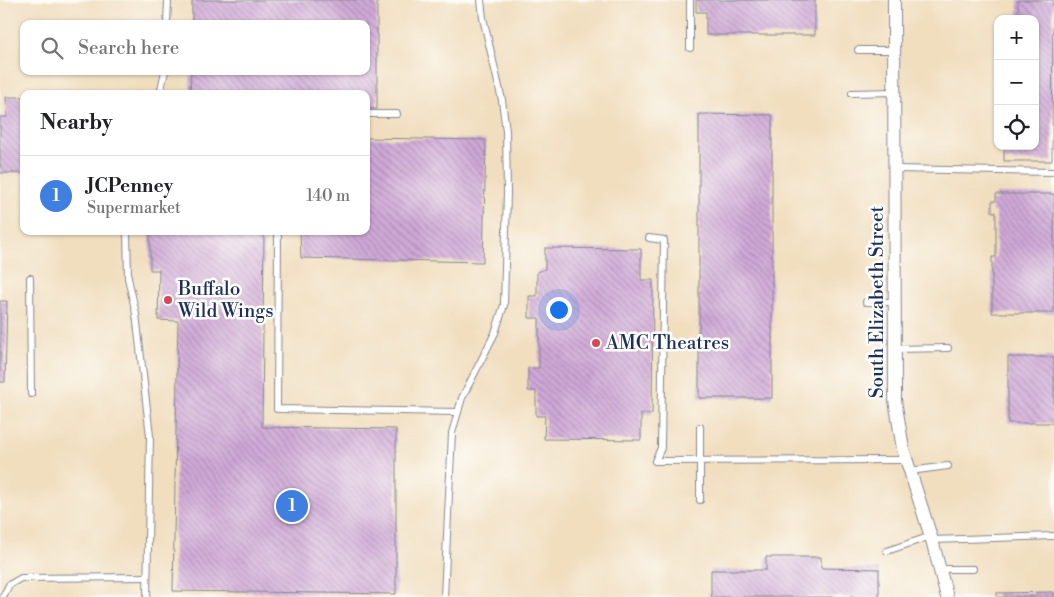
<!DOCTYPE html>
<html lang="en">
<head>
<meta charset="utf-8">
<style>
	body { margin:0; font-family:"Libre Bodoni",serif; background:#f6f6f6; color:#202124 }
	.controls { position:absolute; right:15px; top:15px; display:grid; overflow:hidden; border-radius:10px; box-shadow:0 1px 4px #0004 }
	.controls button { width:45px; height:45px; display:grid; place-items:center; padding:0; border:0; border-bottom:1px solid #e0e0e0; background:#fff; color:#202124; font:25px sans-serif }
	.you { position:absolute; left:558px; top:309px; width:18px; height:18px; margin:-12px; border:4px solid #fff; border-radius:50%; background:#1a73e8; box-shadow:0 0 0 8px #1a73e833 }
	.badge { display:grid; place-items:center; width:32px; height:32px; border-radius:50%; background:#111827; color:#fff; font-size:16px; font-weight:700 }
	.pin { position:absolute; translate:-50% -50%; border:2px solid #fff; box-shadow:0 1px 5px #0006 }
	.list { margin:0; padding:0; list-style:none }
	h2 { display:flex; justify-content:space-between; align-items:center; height:65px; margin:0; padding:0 20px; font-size:21px }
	h2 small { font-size:16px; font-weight:400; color:#757577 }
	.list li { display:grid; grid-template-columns:32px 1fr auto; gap:15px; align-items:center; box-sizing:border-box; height:80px; padding:0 20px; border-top:1px solid #e0e0e0 }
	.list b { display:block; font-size:19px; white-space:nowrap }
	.list p { margin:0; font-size:16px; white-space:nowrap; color:#757577 }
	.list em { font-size:16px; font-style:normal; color:#757577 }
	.icon { flex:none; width:28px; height:28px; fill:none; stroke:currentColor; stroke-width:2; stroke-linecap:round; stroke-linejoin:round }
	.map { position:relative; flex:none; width:1054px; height:597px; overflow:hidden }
	.search { position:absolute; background:#fff; box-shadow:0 1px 4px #0004; left:20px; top:20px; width:350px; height:55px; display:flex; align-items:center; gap:12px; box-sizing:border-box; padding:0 18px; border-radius:10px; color:#757577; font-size:19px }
	.panel { position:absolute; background:#fff; box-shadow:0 1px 4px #0004; left:20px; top:90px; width:350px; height:145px; border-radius:10px }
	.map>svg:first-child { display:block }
	.building { fill:url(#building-back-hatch) }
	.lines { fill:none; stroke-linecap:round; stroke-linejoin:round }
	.lane-casing { stroke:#86868e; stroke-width:8 }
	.street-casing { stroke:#86868e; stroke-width:14 }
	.lane { stroke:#fff; stroke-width:6 }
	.street { stroke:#fff; stroke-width:12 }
	.poi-dot { fill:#d1495b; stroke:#fdfcf7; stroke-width:2 }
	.labels { text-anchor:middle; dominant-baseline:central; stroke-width:5; stroke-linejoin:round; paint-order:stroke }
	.poi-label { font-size:19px; fill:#1b2f5e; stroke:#fdfcf7; text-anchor:start }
	.street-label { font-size:19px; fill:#1b2f5e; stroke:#fdfcf7 }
</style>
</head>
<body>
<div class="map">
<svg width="1054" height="597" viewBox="0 0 1054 597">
	<defs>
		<pattern id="building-back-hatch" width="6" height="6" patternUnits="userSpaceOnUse" patternTransform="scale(1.25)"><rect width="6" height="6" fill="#d0a9d7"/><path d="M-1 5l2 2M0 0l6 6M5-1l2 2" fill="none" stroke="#a88ab2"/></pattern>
	</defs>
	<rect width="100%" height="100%" fill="#fdfcf7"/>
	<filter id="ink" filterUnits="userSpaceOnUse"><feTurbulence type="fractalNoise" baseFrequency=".02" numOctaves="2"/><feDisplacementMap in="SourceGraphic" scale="10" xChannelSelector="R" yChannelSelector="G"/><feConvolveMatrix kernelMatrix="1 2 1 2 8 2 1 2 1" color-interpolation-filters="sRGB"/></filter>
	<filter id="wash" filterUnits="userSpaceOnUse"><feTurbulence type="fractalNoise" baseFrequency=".0096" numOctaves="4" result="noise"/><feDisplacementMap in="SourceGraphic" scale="20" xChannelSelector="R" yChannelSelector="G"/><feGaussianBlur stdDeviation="1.12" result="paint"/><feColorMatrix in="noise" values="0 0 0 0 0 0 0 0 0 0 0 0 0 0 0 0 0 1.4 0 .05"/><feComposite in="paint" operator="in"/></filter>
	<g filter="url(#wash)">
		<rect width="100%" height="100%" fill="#f1debf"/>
		<g id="blocks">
			<g class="building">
				<polygon points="192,0 377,0 377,109 366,109 366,94 190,94 191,71 366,71 366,24 192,24"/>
				<polygon points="696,0 815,0 815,35 706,35 706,12 696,12"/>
				<polygon points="1018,0 1053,0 1052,161 1004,161 1004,146 1035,146 1035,19 1018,19"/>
				<polygon points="6,97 24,97 24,173 0,173 0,117 7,117"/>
				<polygon points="699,114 772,115 772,398 699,398"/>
				<polygon points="366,138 486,140 483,262 301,258 300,231 366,231"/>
				<polygon points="996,194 1054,194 1054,313 992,313 992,257 996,257 996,212 992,212 992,201 996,201"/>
				<polygon points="150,231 264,231 262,427 396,429 396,594 173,591 178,321 158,320 159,270 150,270"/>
				<polygon points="545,248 641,249 641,280 653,280 652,414 641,414 641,440 544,439 545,416 536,416 536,391 528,391 528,368 539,368 539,318 529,318 529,296 537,296 537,272 545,269"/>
				<polygon points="0,301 7,301 5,382 0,382"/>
				<rect x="1008" y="357" width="46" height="66"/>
				<polygon points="766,557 821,557 821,568 879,569 879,597 711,597 711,570 766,570"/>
				<polygon points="1054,592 1054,597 997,597 997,593"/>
			</g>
		</g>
	</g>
	<g filter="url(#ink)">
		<use href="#blocks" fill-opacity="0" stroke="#86868e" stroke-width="1"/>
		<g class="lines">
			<defs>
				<g id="lane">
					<polyline points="167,24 168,0"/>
					<polyline points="690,48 690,0"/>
					<polyline points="858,50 894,50"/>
					<polyline points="852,93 894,92"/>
					<polyline points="160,94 165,71"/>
					<polyline points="366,114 397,114"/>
					<polyline points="896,169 1054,172"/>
					<polyline points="127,231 128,278 136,314 150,436 147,597"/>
					<polyline points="278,231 277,409 458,412"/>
					<polyline points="649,238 664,240 661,448 655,461 906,460"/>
					<polyline points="30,278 31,394"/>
					<polyline points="866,302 895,302"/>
					<polyline points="895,349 948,348"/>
					<polyline points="700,427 700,500"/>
					<polyline points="910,471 948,466"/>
					<polyline points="932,540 1054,536"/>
					<polyline points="887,551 931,536"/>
					<polyline points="940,569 973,569"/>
					<polyline points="3,597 9,585 21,578 147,577"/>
					<polyline points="444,597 452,433 462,398 495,333 504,305 507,193 506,131 502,100 483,18 481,0"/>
				</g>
				<polyline id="street" points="894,0 895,400 903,449 932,540 947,597"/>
			</defs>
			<use href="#lane" class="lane-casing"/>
			<use href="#street" class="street-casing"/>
			<use href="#lane" class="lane"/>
			<use href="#street" class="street"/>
		</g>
	</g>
	<g class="poi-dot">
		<circle cx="168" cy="300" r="5"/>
		<circle cx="596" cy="343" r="5"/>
	</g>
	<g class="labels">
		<g class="poi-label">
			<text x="178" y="289">Buffalo<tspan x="178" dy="22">Wild Wings</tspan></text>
			<text x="606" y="343">AMC Theatres</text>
		</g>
		<g class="street-label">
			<text transform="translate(877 302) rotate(-90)">South Elizabeth Street</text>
		</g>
	</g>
</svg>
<div class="controls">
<button>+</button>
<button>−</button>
<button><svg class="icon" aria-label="locate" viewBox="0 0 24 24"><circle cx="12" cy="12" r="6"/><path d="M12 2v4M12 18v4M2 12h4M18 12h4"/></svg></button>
</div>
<div class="you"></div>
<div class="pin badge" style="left:292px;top:506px;background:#3f7fe0">1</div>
<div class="search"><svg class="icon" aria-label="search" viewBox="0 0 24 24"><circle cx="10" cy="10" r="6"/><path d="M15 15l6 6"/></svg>Search here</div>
<section class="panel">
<h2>Nearby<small></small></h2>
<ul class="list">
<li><span class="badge" style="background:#3f7fe0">1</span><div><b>JCPenney</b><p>Supermarket</p></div><em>140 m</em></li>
</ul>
</section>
</div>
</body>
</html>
